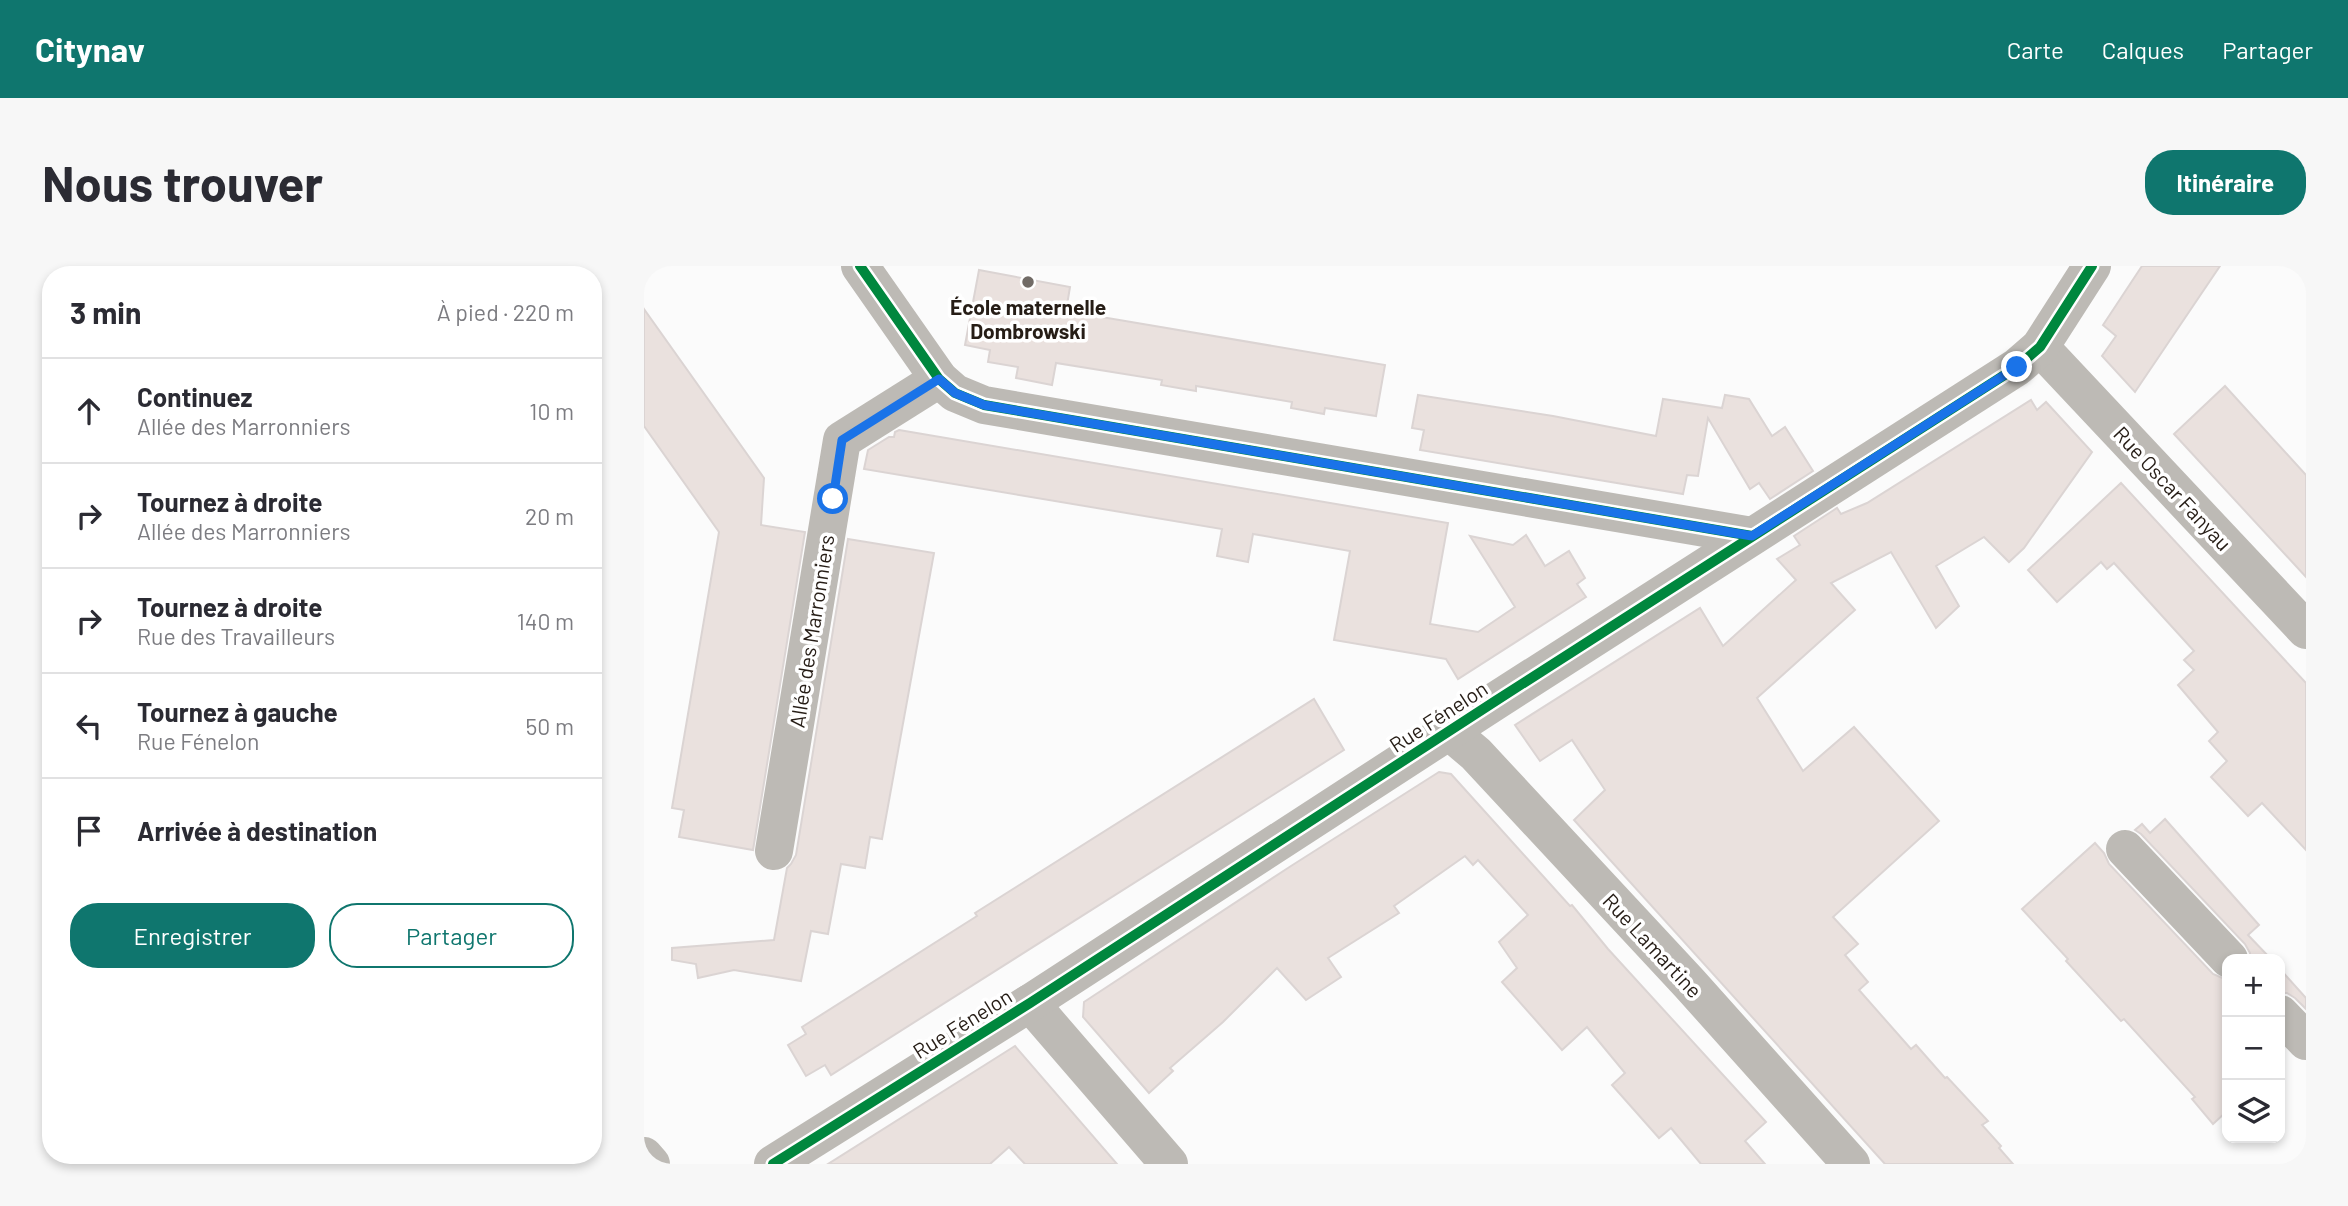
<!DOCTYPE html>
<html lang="fr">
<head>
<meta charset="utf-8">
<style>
	body { margin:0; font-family:Barlow,sans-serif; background:#f7f7f7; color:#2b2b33 }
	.controls { position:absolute; right:21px; bottom:21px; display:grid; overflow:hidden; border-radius:14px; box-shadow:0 4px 10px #0003 }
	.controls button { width:63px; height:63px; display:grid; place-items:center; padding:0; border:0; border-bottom:2px solid #e1e1e2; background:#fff; color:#2b2b33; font:35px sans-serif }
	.stop { position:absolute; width:21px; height:21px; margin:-16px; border:5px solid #1a73e8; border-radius:50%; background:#fff }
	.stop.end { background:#1a73e8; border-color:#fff; box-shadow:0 2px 7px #0008 }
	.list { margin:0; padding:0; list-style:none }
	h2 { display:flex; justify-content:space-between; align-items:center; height:91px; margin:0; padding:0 28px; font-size:30px }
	h2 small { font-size:23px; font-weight:400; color:#7c7c81 }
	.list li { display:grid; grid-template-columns:46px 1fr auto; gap:21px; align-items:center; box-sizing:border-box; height:105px; padding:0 28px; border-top:2px solid #e1e1e2 }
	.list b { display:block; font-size:26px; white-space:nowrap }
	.list p { margin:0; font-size:23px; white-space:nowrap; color:#7c7c81 }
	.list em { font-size:23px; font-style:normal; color:#7c7c81 }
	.actions { display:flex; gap:14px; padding:21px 28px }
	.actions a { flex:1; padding:16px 0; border:2px solid #0f766e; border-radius:28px; text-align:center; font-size:24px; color:#0f766e }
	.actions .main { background:#0f766e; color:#fff }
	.icon { flex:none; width:38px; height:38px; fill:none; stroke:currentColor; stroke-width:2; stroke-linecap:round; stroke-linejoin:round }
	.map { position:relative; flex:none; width:1662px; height:898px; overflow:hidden; border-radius:28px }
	header { display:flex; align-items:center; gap:42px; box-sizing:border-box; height:98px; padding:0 35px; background:#0f766e; color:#fff }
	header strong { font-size:33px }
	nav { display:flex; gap:38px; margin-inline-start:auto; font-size:24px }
	.intro { display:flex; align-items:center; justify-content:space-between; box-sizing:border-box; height:168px; padding:0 42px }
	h1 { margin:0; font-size:49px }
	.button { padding:18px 32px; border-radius:28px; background:#0f766e; color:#fff; font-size:24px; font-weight:700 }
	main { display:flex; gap:42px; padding:0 42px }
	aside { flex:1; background:#fff; border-radius:28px; box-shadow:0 4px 10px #0003 }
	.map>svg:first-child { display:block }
	.building { fill:#eae1de; stroke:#dbd4d3; stroke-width:2 }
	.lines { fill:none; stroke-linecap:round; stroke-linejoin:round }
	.minor { stroke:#bdbab5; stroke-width:38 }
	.cycleway-casing { stroke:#fff; stroke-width:15 }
	.cycleway { stroke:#00873e; stroke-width:10 }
	.route { stroke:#1a73e8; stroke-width:9 }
	.poi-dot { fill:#716b66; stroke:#fff; stroke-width:2.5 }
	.labels { text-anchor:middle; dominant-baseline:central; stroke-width:7; stroke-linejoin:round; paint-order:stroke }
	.poi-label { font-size:21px; font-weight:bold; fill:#261d16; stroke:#fff }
	.street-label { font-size:21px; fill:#261d16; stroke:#fff }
</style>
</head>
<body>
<header>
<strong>Citynav</strong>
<nav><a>Carte</a><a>Calques</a><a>Partager</a></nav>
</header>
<div class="intro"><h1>Nous trouver</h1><a class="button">Itinéraire</a></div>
<main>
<aside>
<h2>3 min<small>À pied · 220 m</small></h2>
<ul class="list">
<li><svg class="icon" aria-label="ahead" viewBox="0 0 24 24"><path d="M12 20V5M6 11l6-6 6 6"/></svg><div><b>Continuez</b><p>Allée des Marronniers</p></div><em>10 m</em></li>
<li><svg class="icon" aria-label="right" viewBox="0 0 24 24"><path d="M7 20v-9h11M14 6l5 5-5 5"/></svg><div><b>Tournez à droite</b><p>Allée des Marronniers</p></div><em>20 m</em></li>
<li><svg class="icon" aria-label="right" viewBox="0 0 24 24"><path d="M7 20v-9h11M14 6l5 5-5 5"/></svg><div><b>Tournez à droite</b><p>Rue des Travailleurs</p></div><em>140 m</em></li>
<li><svg class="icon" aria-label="left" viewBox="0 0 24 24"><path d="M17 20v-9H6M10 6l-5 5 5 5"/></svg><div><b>Tournez à gauche</b><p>Rue Fénelon</p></div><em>50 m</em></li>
<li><svg class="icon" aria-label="arrive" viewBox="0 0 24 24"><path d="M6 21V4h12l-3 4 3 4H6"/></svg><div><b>Arrivée à destination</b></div></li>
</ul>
<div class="actions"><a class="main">Enregistrer</a><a>Partager</a></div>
</aside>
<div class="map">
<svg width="1662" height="898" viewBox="0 0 1662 898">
	<rect width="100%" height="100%" fill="#fbfbfb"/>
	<g class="building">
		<polygon points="1498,0 1576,0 1491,126 1458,90 1472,70 1459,59"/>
		<polygon points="335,4 426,21 422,45 741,99 732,150 681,142 680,148 647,142 648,136 552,120 552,125 517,119 518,114 412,97 408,119 372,112 374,101 344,96 346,84 321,79"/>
		<polygon points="0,43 120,212 117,259 161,266 109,584 35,571 40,544 28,542 75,266 0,160"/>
		<polygon points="1581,120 1662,209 1662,311 1530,168"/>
		<polygon points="774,129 909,150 1012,170 1019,133 1078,142 1081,129 1105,133 1128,170 1141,161 1169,205 1126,233 1115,217 1106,223 1064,152 1054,210 1043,209 1039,228 776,184 780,164 768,162"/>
		<polygon points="1387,134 1393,144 1402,136 1448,186 1380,282 1365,296 1340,271 1292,300 1315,340 1292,362 1247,286 1187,317 1211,344 1113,432 1159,505 1210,461 1295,555 1189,651 1214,678 1201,689 1224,716 1215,724 1267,783 1272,779 1301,812 1303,811 1344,855 1338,859 1357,880 1355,882 1369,898 1241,898 930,554 961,524 928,474 896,495 871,459 1056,342 1079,380 1152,314 1133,293 1156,279 1150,270 1193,242 1197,248 1223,237"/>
		<polygon points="255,164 804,257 786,358 834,366 871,341 826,270 869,279 882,269 901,300 925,285 941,312 933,318 942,331 814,413 802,393 690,374 706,285 609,268 604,296 573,290 578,263 220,203 224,184 245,171 250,171 251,166"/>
		<polygon points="1477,217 1662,417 1662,584 1618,537 1604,550 1567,511 1583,495 1565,475 1574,466 1534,419 1550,404 1540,394 1550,385 1470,297 1463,303 1457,296 1413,336 1384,304"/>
		<polygon points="204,273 290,287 238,573 226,571 221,602 197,598 184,668 167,665 157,715 90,704 54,712 52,698 28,694 28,682 130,674 143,602 147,598 152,589"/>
		<polygon points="670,433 700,484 187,809 181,799 162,810 144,779 162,768 158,761 333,650 331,647"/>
		<polygon points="795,506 807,508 926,640 928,639 964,683 1122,856 1101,875 1121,898 1057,898 1027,862 1015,872 968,819 981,807 943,761 918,784 858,716 873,702 855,676 884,649 834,594 829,599 821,590 750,640 755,647 684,692 697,711 662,734 633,702 579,756 526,802 529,805 505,827 439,751 440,736 647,600"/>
		<polygon points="1521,553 1615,659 1604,669 1627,693 1606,693 1606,687 1601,678 1497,568 1491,564 1498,558 1506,567"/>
		<polygon points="1451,577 1460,587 1465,598 1569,708 1583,714 1583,845 1569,858 1548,833 1551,831 1480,753 1477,755 1422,695 1424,693 1378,643"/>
		<polygon points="1636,703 1662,732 1662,743 1651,732 1643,727 1636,727"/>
		<polygon points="371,780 473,898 381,898 365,881 346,898 184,898"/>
	</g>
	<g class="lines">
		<g class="minor">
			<polyline points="216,0 295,113 311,127 340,139 1108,270"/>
			<polyline points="1396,81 1662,364"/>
			<polyline points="806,466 832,488 1045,717 1207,898"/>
			<polyline points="1481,583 1585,693"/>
			<polyline points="130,585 198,174 295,113"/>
			<polyline points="386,737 525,898"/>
			<polyline points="1636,748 1662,775"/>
			<polyline points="0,890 7,898"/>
			<polyline points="129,898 386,737 853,434 1373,101 1396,81 1448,0"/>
		</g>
		<defs>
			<g id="cycleway">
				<polyline points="216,0 295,113 311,127 340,139 1108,270"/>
				<polyline points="129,898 386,737 853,434 1373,101 1396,81 1448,0"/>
			</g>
		</defs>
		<use href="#cycleway" class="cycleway-casing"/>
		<use href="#cycleway" class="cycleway"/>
	</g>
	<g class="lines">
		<polyline class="route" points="189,233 198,174 295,113 311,127 340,139 1108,270 1373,101"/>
	</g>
	<circle class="poi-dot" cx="384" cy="16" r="7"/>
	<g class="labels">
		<g class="poi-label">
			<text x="384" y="40">École maternelle<tspan x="384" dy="24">Dombrowski</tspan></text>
		</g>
		<g class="street-label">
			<text transform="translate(1529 222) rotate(47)">Rue Oscar Fanyau</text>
			<text transform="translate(167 365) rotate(-81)">Allée des Marronniers</text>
			<text transform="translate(794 450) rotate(-33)">Rue Fénelon</text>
			<text transform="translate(1009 679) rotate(47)">Rue Lamartine</text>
			<text transform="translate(318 757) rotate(-32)">Rue Fénelon</text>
		</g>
	</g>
</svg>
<div class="controls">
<button>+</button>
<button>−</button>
<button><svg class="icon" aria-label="layers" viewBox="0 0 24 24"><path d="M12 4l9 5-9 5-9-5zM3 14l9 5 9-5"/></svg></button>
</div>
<div class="stop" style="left:189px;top:233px"></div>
<div class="stop end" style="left:1373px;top:101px"></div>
</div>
</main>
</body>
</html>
